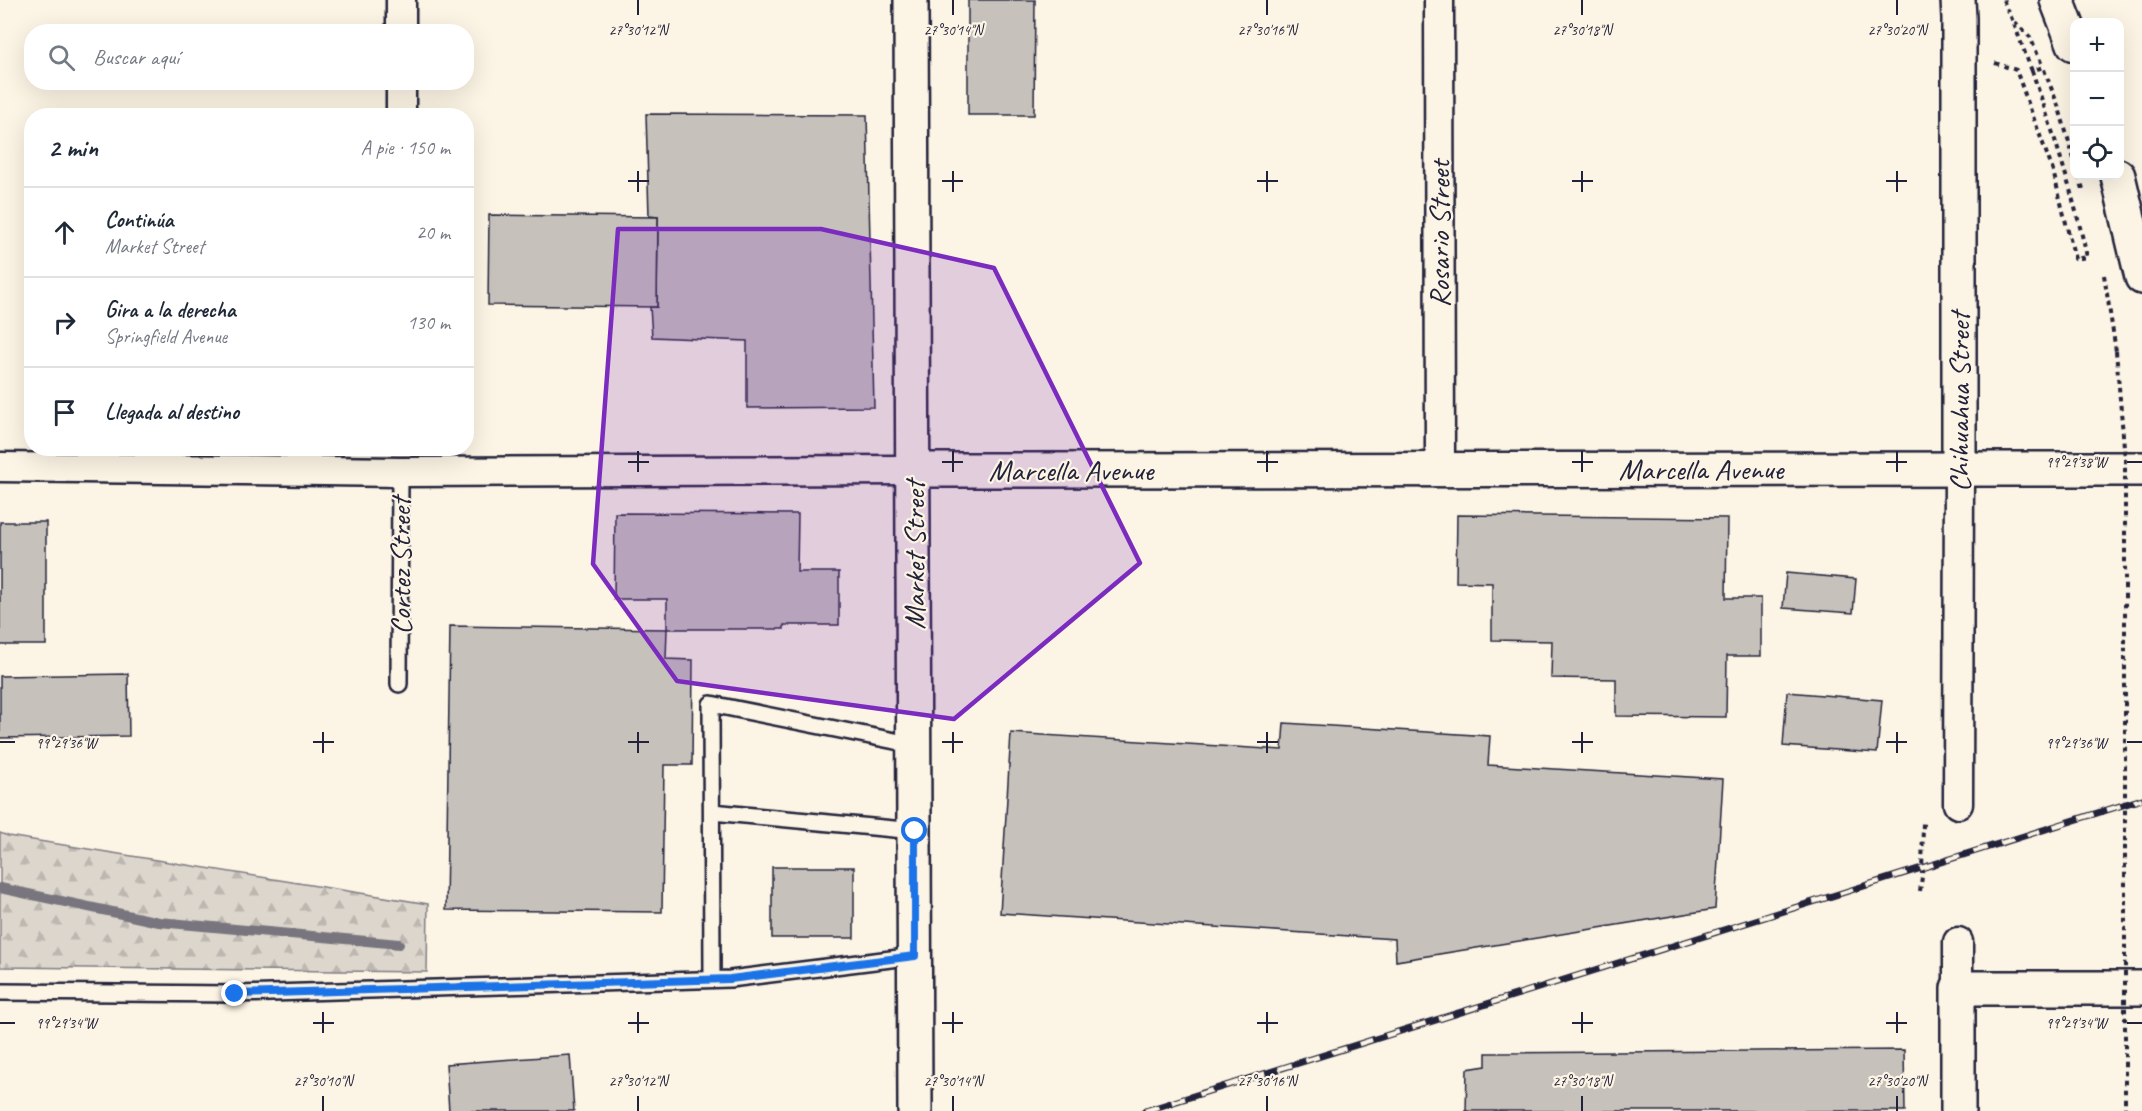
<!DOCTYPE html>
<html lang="es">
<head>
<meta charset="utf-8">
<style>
	body { margin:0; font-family:Caveat,sans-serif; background:#f2f2f3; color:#1f2937 }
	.controls { position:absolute; right:18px; top:18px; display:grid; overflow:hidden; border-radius:12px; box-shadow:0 6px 24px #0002 }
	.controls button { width:54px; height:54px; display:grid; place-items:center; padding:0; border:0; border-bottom:2px solid #e0e1e3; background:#fff; color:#1f2937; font:30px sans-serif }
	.stop { position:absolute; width:18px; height:18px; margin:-14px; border:4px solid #1a73e8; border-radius:50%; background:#fff }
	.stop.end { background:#1a73e8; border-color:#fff; box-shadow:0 2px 6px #0008 }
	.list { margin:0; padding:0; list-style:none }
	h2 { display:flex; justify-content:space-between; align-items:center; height:78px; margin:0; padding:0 24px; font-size:26px }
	h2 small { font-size:20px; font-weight:400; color:#747a83 }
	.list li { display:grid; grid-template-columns:39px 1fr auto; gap:18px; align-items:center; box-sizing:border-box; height:90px; padding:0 24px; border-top:2px solid #e0e1e3 }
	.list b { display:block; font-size:22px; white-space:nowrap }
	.list p { margin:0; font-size:20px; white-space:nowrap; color:#747a83 }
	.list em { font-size:20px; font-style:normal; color:#747a83 }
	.icon { flex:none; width:33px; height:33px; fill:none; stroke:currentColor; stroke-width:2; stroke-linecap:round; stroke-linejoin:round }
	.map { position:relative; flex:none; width:2142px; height:1111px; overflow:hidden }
	.search { position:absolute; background:#fff; box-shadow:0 6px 24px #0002; left:24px; top:24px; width:450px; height:66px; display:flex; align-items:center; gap:15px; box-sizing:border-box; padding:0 21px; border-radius:24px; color:#747a83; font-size:22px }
	.panel { position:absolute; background:#fff; box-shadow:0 6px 24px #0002; left:24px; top:108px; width:450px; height:348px; border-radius:24px }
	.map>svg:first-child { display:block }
	.forest { fill:url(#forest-firs); stroke:#7f7c84; stroke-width:1.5 }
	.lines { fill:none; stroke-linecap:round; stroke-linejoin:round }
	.stream { stroke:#78757e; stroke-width:10 }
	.building { fill:#c6c1bb; stroke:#22223b; stroke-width:1.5 }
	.lane-casing { stroke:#22223b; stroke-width:20 }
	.street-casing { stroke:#22223b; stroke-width:33 }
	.secondary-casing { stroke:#22223b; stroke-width:38 }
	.primary-casing { stroke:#22223b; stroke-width:38 }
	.path { stroke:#22223b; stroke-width:4; stroke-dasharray:4.5 4.5; stroke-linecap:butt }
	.lane { stroke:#fcf5e5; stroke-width:15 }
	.street { stroke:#fcf5e5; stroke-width:28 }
	.secondary { stroke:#fcf5e5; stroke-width:33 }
	.primary { stroke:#fcf5e5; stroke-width:33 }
	.rail-casing { stroke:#22223b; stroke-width:7 }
	.rail { stroke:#fcf5e5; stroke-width:4.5; stroke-dasharray:14; stroke-linecap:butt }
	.path-bridge { stroke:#22223b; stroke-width:4; stroke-dasharray:4.5 4.5; stroke-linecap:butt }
	.route { stroke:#1a73e8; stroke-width:8 }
	.marked { fill:#7b2cbf; fill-opacity:0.2; stroke:#7b2cbf; stroke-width:4.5; stroke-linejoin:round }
	.ticks { fill:none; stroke:#22223b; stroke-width:2 }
	.labels { text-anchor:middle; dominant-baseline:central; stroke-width:4.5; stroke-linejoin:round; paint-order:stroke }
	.street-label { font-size:30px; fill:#22223b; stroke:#fcf5e5 }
	.ticks-label { font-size:15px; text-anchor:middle; fill:#22223b; stroke:#fcf5e5; stroke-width:4.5; stroke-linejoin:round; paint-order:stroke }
</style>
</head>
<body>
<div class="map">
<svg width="2142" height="1111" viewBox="0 0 2142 1111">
	<defs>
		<pattern id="forest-firs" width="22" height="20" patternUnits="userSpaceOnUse" patternTransform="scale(1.5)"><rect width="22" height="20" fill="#dcd6cc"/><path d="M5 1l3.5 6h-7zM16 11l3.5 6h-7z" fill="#bcb7b0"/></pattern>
	</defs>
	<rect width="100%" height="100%" fill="#fcf5e5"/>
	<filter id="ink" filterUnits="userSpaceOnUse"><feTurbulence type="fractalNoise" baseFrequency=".0167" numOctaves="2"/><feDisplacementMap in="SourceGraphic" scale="12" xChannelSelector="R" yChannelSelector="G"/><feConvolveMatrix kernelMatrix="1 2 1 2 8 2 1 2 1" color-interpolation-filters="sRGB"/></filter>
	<g filter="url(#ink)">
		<polygon class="forest" points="0,833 8,836 428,904 427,972 0,967"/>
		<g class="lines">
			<polyline class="stream" points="0,888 159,922 399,944"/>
		</g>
		<g class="building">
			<polygon points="968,0 1035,0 1034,115 968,115"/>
			<polygon points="646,114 867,115 874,407 747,408 747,341 652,337 650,307 657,307 658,217 649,216"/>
			<polygon points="489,215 658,217 657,307 488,305"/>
			<polygon points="615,513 798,514 797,572 839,572 839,625 784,625 784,629 667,629 667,599 614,599"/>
			<polygon points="1457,515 1727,518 1726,598 1761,598 1761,656 1727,656 1726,717 1616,716 1616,679 1551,678 1552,641 1492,640 1492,583 1456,582"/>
			<rect x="0" y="522" width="46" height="123"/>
			<polygon points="1786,573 1856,579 1853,613 1783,608"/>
			<polygon points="450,626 667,629 666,659 693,660 692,765 664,765 662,912 446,910"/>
			<polygon points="128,674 129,736 0,738 0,676"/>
			<polygon points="1787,692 1882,700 1877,753 1783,746"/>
			<polygon points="1284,723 1490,736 1488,765 1723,779 1715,909 1396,961 1395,939 1000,913 1011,733 1282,750"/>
			<rect x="772" y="867" width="82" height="71"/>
			<polygon points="1904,1050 1905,1111 1466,1111 1467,1069 1486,1066 1486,1053"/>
			<polygon points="570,1055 574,1111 449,1111 446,1064"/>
		</g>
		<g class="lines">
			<defs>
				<g id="lane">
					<polyline points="399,684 400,472"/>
					<polyline points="712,812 915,831"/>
					<polyline points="712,979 711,704 915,745"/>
					<polyline points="0,992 235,994 730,979 915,956"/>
				</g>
				<g id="street">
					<polyline points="1439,0 1440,469"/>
					<polyline points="401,32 401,0"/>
					<polyline points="401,116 401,82"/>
					<polyline points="0,467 400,472 914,470"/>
					<polyline points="1958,804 1959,469"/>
					<polyline points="1958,942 1958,988"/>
				</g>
				<g id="secondary">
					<polyline points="911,0 915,1111"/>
					<polyline points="1958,0 1959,18 1959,469"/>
					<polyline points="914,470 2142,469"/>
					<polyline points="1958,1111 1958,988 2142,988"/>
				</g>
				<g id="primary">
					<polyline points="2057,0 2074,44"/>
					<polyline points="2118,176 2142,277"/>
				</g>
			</defs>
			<use href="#lane" class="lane-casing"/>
			<use href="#street" class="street-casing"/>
			<use href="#secondary" class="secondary-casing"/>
			<use href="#primary" class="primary-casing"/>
			<g class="path">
				<path d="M2003,0C2015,23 2022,47 2032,71"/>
				<polyline points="2015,22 2030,37 2043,67"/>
				<path d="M1995,63L2016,70L2053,171L2075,259L2087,257C2073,193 2053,132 2032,71L2043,67L2059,108L2074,159"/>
				<polyline points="2079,176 2083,189"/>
				<polyline points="2104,275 2116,351"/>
				<polyline points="1920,891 1922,877 1923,822"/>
			</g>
			<use href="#lane" class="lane"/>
			<use href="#street" class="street"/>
			<use href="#secondary" class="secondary"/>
			<use href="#primary" class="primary"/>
			<defs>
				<polyline id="rail" points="1145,1111 2142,799"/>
			</defs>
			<use href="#rail" class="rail-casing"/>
			<use href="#rail" class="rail"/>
			<polyline class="path-bridge" points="2116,351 2125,459 2125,1111"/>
		</g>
	</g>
	<g class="lines" filter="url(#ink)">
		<polyline class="route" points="235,994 730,979 915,956 915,831"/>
	</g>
	<path class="marked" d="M618,229H821L994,268L1140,563L954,719L677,681L593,564Z"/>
	<path class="ticks" d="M638,0V15M953,0V15M1267,0V15M1582,0V15M1897,0V15M638,171V192M953,171V192M1267,171V192M1582,171V192M1897,171V192M628,181H649M942,181H963M1257,181H1278M1572,181H1593M1886,181H1907M638,451V472M953,451V472M1267,451V472M1582,451V472M1897,451V472M628,462H649M942,462H963M1257,462H1278M1572,462H1593M1886,462H1907M2127,462H2142M323,732V753M638,732V753M953,732V753M1267,732V753M1582,732V753M1897,732V753M0,742H15M313,742H334M628,742H649M942,742H963M1257,742H1278M1572,742H1593M1886,742H1907M2127,742H2142M323,1012V1033M638,1012V1033M953,1012V1033M1267,1012V1033M1582,1012V1033M1897,1012V1033M0,1023H15M313,1023H334M628,1023H649M942,1023H963M1257,1023H1278M1572,1023H1593M1886,1023H1907M2127,1023H2142M323,1096V1111M638,1096V1111M953,1096V1111M1267,1096V1111M1582,1096V1111M1897,1096V1111"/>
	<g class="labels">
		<g class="street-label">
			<text transform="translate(1439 234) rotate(-90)">Rosario Street</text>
			<text transform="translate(1959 402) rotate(-90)">Chihuahua Street</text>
			<text x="1701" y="469">Marcella Avenue</text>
			<text x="1071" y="470">Marcella Avenue</text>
			<text transform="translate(914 555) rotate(-90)">Market Street</text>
			<text transform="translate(400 566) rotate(-90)">Cortez Street</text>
		</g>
	</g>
	<g class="ticks-label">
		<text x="638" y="35">27°30'12"N</text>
		<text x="953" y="35">27°30'14"N</text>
		<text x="1267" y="35">27°30'16"N</text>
		<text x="1582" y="35">27°30'18"N</text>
		<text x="1897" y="35">27°30'20"N</text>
		<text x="2076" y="467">99°29'38"W</text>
		<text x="2076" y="748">99°29'36"W</text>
		<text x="66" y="748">99°29'36"W</text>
		<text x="66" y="1028">99°29'34"W</text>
		<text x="2076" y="1028">99°29'34"W</text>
		<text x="323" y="1086">27°30'10"N</text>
		<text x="638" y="1086">27°30'12"N</text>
		<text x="953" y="1086">27°30'14"N</text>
		<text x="1267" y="1086">27°30'16"N</text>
		<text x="1582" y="1086">27°30'18"N</text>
		<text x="1897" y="1086">27°30'20"N</text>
	</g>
</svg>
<div class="controls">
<button>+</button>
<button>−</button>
<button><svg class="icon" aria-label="locate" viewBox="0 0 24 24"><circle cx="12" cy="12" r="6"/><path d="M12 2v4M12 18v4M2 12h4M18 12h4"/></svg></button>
</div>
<div class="stop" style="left:915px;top:831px"></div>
<div class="stop end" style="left:235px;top:994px"></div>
<div class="search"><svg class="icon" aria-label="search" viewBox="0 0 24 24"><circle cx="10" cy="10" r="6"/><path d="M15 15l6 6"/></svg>Buscar aquí</div>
<section class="panel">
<h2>2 min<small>A pie · 150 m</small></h2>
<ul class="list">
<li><svg class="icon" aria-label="ahead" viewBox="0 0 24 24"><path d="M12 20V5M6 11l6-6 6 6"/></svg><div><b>Continúa</b><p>Market Street</p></div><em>20 m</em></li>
<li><svg class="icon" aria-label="right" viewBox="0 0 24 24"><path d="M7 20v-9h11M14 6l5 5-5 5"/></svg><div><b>Gira a la derecha</b><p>Springfield Avenue</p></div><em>130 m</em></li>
<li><svg class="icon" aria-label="arrive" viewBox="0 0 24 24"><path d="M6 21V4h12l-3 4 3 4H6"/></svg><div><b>Llegada al destino</b></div></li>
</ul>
</section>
</div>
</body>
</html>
